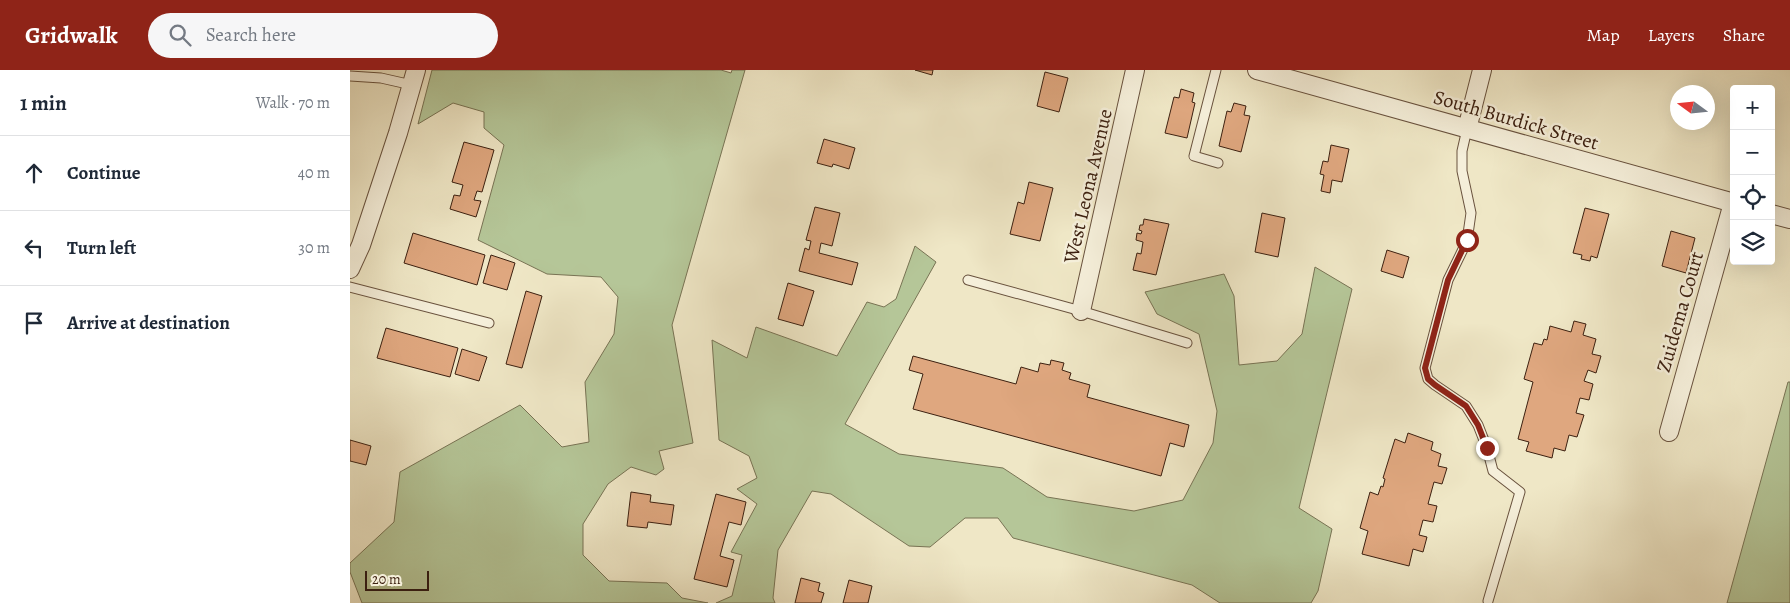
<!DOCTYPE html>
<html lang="en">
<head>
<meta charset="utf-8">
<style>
	body { margin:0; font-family:Alegreya,serif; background:#f6f6f7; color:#1f2937 }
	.controls { position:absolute; right:15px; top:15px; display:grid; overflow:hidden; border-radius:5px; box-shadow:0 5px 20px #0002 }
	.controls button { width:45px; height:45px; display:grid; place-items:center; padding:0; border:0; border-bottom:1px solid #e0e1e3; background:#fff; color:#1f2937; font:25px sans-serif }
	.compass { position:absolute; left:1320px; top:15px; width:45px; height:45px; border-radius:50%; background:#fff; box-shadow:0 5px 20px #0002; rotate:285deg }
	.scale { position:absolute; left:15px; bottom:12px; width:64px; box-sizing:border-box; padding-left:5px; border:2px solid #3c2010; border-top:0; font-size:14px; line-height:18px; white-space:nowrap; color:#3c2010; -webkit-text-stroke:4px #f5efda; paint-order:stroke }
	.stop { position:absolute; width:15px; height:15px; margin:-11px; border:4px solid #8f2418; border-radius:50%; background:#fff }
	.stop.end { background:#8f2418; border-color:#fff; box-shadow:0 1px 5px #0008 }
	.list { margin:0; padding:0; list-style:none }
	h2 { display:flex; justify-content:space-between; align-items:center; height:65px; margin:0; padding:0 20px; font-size:21px }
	h2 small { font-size:16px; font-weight:400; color:#747a83 }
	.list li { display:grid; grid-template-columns:32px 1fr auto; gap:15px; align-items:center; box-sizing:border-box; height:75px; padding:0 20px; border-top:1px solid #e0e1e3 }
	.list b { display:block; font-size:19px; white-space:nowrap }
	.list em { font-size:16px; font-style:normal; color:#747a83 }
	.icon { flex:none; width:28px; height:28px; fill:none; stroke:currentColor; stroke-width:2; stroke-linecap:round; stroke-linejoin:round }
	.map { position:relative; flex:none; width:1440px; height:533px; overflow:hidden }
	header { display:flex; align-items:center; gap:30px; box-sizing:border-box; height:70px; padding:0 25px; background:#8f2418; color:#fff }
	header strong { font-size:24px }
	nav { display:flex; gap:28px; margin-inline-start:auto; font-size:18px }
	.search { width:350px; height:45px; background:#f6f6f7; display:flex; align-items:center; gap:12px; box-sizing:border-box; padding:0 18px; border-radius:28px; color:#747a83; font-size:19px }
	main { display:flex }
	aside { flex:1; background:#fff }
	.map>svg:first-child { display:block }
	.green { fill:#b5c698; stroke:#787354 }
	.building { fill:#dfa77f; stroke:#3c2010 }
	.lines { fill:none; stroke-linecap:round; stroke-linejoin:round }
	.service-casing { stroke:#69523e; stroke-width:11 }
	.minor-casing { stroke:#69523e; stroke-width:20 }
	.service { stroke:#f5efda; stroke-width:9 }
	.minor { stroke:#f5efda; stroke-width:18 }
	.route { stroke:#8f2418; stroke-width:6 }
	.labels { text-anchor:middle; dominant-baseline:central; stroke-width:5; stroke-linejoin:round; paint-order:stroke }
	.street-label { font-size:20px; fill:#3c2010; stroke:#f5efda }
</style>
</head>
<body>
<header>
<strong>Gridwalk</strong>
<div class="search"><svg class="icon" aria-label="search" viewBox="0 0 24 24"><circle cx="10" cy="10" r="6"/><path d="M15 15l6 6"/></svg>Search here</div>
<nav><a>Map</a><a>Layers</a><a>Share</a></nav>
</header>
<main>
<aside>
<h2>1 min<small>Walk · 70 m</small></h2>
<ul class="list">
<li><svg class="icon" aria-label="ahead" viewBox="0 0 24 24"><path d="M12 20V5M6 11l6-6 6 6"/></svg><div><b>Continue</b></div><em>40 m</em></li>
<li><svg class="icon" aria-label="left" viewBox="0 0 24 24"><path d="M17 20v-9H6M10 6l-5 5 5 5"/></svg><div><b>Turn left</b></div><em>30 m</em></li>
<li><svg class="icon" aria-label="arrive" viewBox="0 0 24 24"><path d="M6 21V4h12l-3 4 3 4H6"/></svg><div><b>Arrive at destination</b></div></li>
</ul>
</aside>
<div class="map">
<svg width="1440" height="533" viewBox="0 0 1440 533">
	<rect width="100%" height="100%" fill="#efe7c6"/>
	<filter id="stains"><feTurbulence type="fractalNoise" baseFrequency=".004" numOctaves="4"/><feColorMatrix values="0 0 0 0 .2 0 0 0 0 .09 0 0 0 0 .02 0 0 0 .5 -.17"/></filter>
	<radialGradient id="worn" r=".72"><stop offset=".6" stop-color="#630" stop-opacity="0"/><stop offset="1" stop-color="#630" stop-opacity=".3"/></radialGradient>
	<g class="green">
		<polygon points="82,0 371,0 381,3 382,0 395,0 322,255 343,373 309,381 314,399 306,405 281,397 258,414 233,454 233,485 259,511 317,513 332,528 358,533 12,533 0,502 0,493 44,452 50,402 170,335 212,377 239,372 235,312 264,264 268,227 251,207 197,204 128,170 154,75 134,58 134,42 103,33 68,54"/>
		<polygon points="565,176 586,192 495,354 549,384 653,398 697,427 784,441 833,430 863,373 867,341 849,264 807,244 795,222 874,204 884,226 889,295 927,291 952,264 965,197 1002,219 949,438 982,459 968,521 961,533 870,533 842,515 663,468 648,448 615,448 580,477 559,476 481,424 462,421 428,480 423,528 425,533 366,533 382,526 392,485 381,482 407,434 387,419 407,408 399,386 369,370 362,270 397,288 406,257 487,286 517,232 534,237 546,229"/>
		<polygon points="1438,312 1440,312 1440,533 1377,533"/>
	</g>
	<g class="building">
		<polygon points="565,0 583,0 582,5"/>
		<polygon points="695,2 718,8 709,42 687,36"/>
		<polygon points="831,19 844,23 842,32 845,33 837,68 815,63 824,27 829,28"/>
		<polygon points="884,33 896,36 894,45 900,46 891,82 869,76 877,41 881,42"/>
		<polygon points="474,69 505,78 499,99 483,94 482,97 467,93"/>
		<polygon points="114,72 144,80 132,122 127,121 124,130 131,131 126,147 100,139 104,125 110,126 113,115 102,112"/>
		<polygon points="981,75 999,79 992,112 982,110 980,123 971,121 974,105 970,104 973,91 978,92"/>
		<polygon points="679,112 703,118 690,171 660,164 668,132 674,134"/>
		<polygon points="465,137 490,143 482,176 471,173 469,183 508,193 502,215 449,201 455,178 459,180 461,171 456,170"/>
		<polygon points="1235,138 1259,144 1247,188 1241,186 1240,191 1231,189 1232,185 1223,183"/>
		<polygon points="912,143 935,148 928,187 905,182"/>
		<polygon points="794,149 819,154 806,205 783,200 787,183 791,184 793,172 786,170 787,163 791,164 792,161 789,160 790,155 793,155"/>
		<polygon points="1321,161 1345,168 1336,203 1312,196"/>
		<polygon points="63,163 135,185 127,215 54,193"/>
		<polygon points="1037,180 1059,187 1053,208 1031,201"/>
		<polygon points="141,185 165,193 157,220 133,213"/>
		<polygon points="438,213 464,221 453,256 428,249"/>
		<polygon points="176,221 192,226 172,298 156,294"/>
		<polygon points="1224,251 1236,254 1233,265 1246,269 1242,284 1251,286 1246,303 1238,300 1234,311 1243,314 1239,330 1230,328 1226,343 1234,345 1227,367 1219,365 1215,381 1204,378 1202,388 1176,381 1179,372 1168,369 1183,312 1174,309 1184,273 1192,275 1194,269 1197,270 1200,256 1221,262"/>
		<polygon points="36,258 108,278 100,307 27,288"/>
		<polygon points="112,279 137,287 129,311 105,304"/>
		<polygon points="563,286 666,314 671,297 688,302 690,293 700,295 701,290 714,293 712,300 721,303 719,309 740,315 737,327 839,355 834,377 820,373 811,406 563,339 573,304 559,300"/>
		<polygon points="1058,363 1083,372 1081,380 1091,384 1088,396 1097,398 1092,414 1084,412 1078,434 1087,436 1083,452 1073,450 1069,465 1077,467 1073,482 1063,479 1059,496 1012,484 1018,461 1010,458 1020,422 1028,425 1031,416 1033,417 1035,409 1033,408 1045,369 1055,373"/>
		<polygon points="0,370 21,376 16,395 0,391"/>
		<polygon points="281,422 301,425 300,432 324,435 321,455 298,452 297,458 277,456"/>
		<polygon points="366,424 396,432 391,455 379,452 370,486 384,490 377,517 344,509"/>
		<polygon points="451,508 470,513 468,521 474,523 471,533 445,533"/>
		<polygon points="499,510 522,516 518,533 493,533"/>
	</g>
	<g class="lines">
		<defs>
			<g id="service">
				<polyline points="866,0 844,86 868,93"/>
				<polyline points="0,6 31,8 62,15"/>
				<polyline points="1117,59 1112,81 1112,101 1121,143 1117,171 1098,210 1075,298 1078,309 1085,315 1116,336 1128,355 1137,378 1143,401 1170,422 1138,531"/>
				<polyline points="618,210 731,241 837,273"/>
				<polyline points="0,217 139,253"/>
			</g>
			<g id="minor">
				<polyline points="907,0 1384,133"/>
				<polyline points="1117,59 1132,0"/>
				<polyline points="1421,144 1440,149"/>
				<polyline points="0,199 11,175 48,63 66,0"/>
				<polyline points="731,241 785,0"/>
				<polyline points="1319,362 1383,133"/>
			</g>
		</defs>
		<use href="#service" class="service-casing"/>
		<use href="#minor" class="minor-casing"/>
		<use href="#service" class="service"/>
		<use href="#minor" class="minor"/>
	</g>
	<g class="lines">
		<polyline class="route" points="1117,170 1098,210 1075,298 1078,309 1085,315 1116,336 1128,355 1137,378"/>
	</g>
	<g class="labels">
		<g class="street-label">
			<text transform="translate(1166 50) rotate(16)">South Burdick Street</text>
			<text transform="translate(738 116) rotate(-77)">West Leona Avenue</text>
			<text transform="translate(1330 242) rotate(-74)">Zuidema Court</text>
		</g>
	</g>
	<rect width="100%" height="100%" filter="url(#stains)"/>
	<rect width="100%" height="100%" fill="url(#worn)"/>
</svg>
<div class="controls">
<button>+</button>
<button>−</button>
<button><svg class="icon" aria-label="locate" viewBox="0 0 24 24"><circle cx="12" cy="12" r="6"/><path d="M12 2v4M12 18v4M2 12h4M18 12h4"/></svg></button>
<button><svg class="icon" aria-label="layers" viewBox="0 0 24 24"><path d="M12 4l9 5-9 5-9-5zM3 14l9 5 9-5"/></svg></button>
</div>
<svg class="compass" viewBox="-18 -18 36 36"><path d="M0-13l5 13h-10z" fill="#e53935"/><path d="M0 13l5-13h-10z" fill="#747a83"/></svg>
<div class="scale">20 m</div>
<div class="stop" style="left:1117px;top:170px"></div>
<div class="stop end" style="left:1137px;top:378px"></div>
</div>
</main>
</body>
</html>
